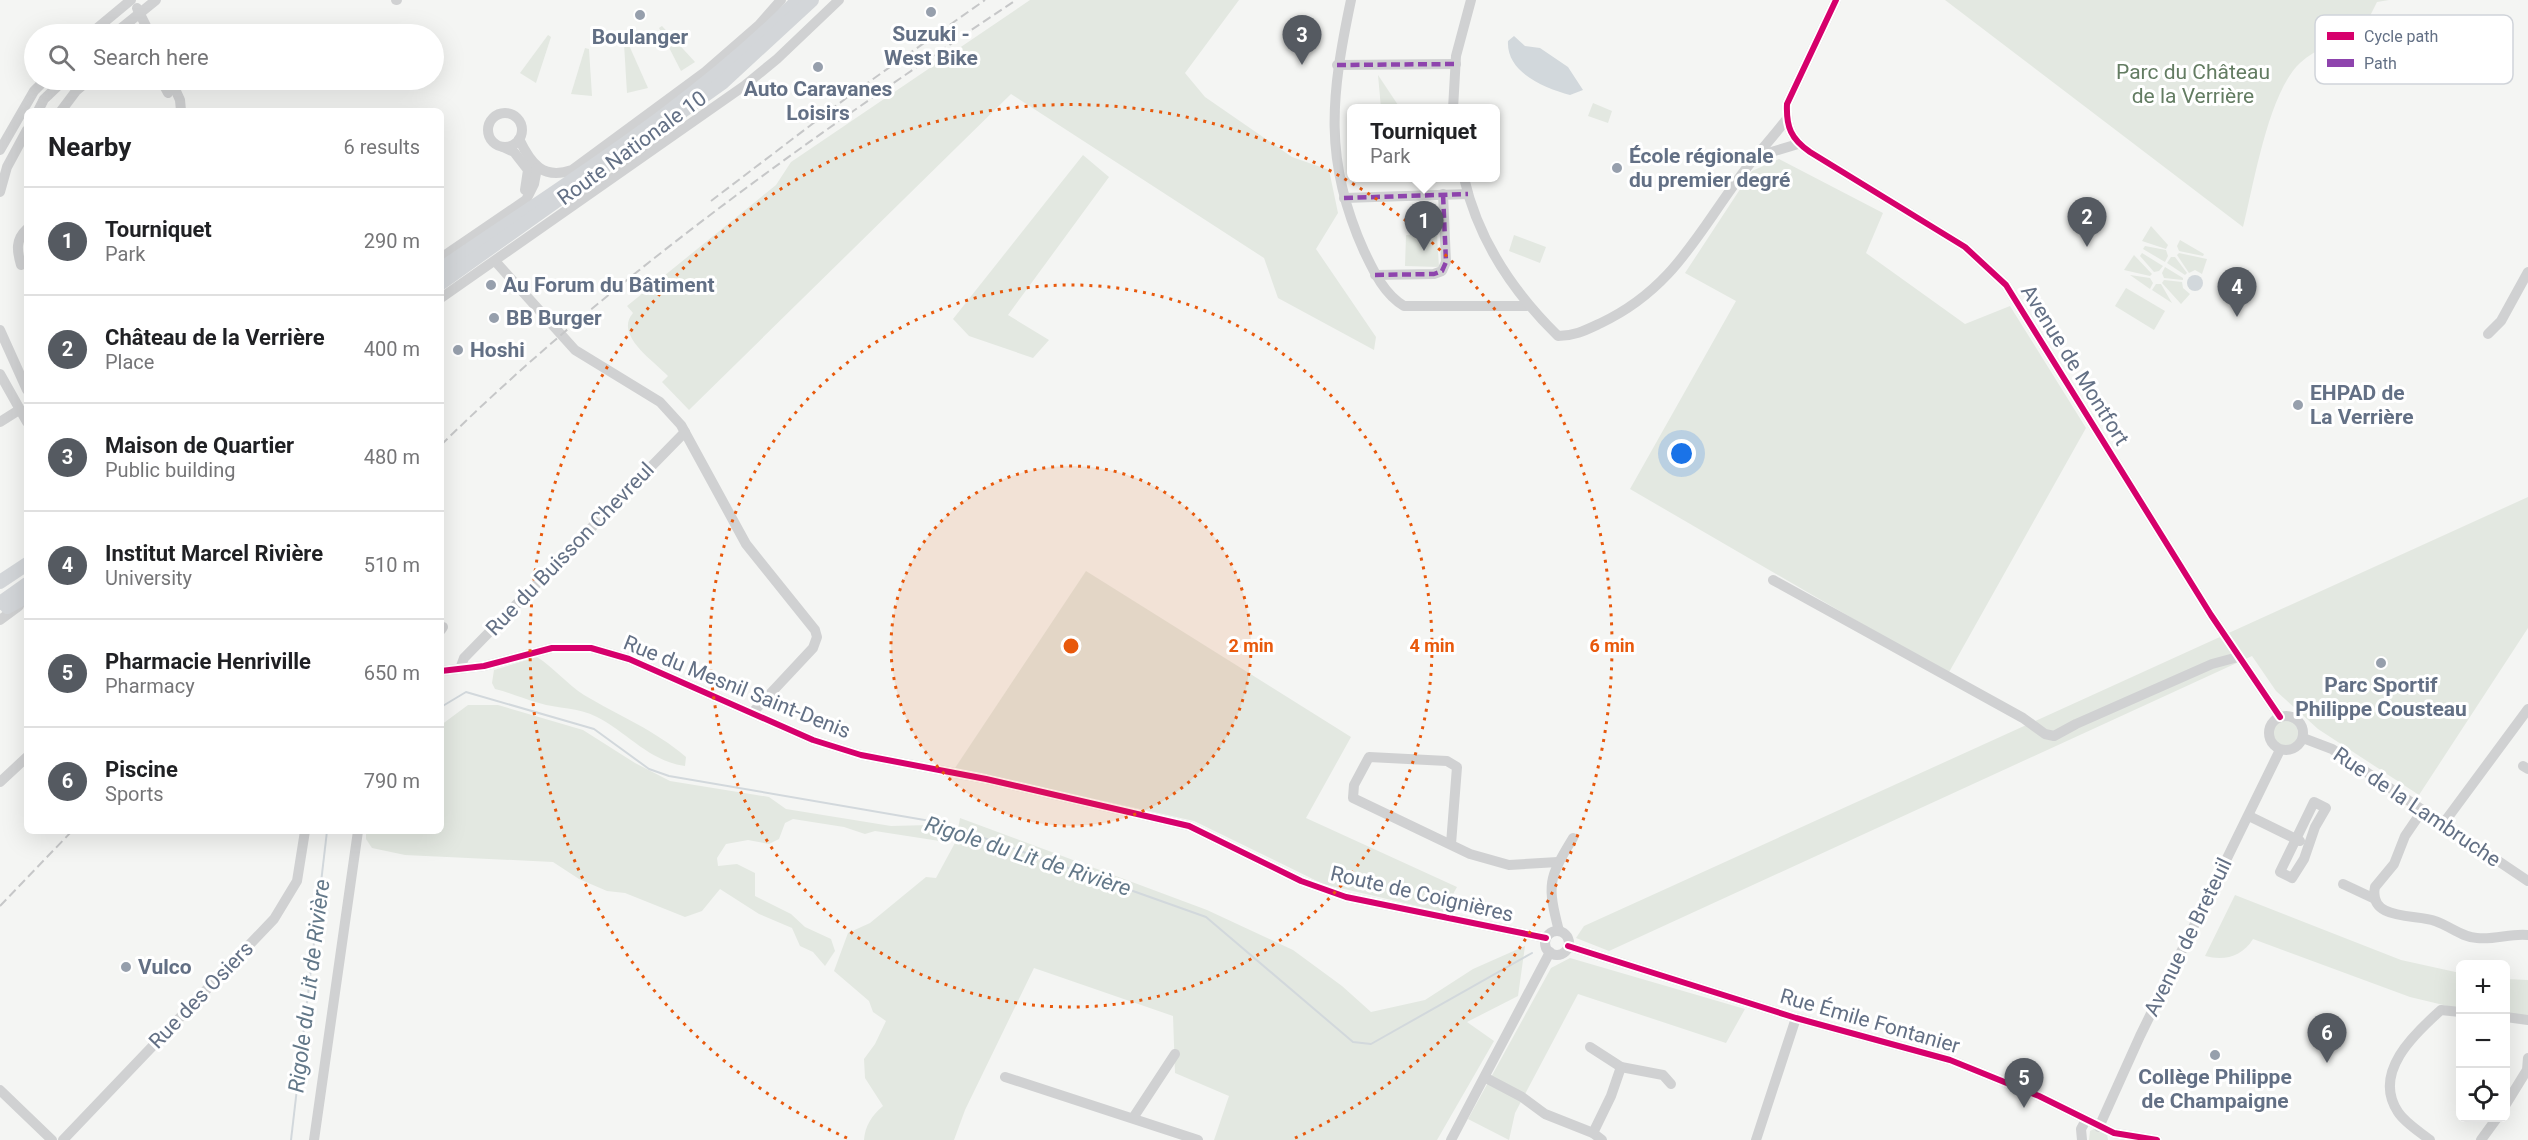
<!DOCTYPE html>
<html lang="en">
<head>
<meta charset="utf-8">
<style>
	body { margin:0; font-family:Roboto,sans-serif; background:#f6f6f6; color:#202124 }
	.controls { position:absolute; right:18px; bottom:18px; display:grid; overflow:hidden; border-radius:9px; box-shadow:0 6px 24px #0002 }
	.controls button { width:54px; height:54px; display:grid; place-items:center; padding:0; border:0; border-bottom:2px solid #e0e0e0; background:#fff; color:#202124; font:30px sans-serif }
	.you { position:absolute; left:1682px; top:454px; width:21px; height:21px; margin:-15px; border:4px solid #fff; border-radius:50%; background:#1a73e8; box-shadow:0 0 0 9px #1a73e833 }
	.badge { display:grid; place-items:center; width:39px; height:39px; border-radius:50%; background:#555a61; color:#fff; font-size:20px; font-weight:700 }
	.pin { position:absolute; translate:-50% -50px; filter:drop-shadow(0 2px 3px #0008) }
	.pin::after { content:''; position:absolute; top:32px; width:21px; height:18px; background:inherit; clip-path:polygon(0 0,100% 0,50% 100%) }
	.popup { position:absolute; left:1347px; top:104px; width:153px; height:78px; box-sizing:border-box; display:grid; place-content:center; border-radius:9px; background:#fff; filter:drop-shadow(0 2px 4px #0005); font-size:20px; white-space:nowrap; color:#757577 }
	.popup b { font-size:22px; color:#202124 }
	.popup::after { content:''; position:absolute; left:50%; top:100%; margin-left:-12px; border:12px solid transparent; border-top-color:#fff }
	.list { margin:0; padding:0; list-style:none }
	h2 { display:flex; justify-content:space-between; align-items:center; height:78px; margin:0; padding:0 24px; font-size:26px }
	h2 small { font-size:20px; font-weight:400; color:#757577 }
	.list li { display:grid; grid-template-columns:39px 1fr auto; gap:18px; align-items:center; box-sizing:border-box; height:108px; padding:0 24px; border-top:2px solid #e0e0e0 }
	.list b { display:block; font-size:22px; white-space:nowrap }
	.list p { margin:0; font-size:20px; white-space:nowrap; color:#757577 }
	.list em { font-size:20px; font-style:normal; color:#757577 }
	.icon { flex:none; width:33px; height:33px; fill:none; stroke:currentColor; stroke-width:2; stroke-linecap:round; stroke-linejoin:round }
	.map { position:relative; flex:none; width:2528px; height:1140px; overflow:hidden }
	.search { position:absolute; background:#fff; box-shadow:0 6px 24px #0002; left:24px; top:24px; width:420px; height:66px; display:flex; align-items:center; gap:15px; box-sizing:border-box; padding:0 21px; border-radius:33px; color:#757577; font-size:22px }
	.panel { position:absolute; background:#fff; box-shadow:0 6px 24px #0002; left:24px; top:108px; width:420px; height:726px; border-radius:9px }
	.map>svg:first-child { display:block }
	.green { fill:#e3e8e1 }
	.water { fill:#d2d8dc }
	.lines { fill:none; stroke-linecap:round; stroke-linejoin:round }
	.stream { stroke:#d2d8dc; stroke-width:2 }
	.minor { stroke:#d0d1d2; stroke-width:10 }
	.major { stroke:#d3d6d9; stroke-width:14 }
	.rail { stroke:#c6c7c8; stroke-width:2; stroke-dasharray:9 4.5; stroke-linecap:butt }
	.quiet { stroke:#8e44ad; stroke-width:4.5; stroke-dasharray:9 4.5; stroke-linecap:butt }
	.cycleway-casing { stroke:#fff; stroke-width:10 }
	.cycleway { stroke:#d6006c; stroke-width:6 }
	.ring { fill:none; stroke:#e8590c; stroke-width:3; stroke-dasharray:3 6 }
	.poi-dot { fill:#969fac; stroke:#fff; stroke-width:2 }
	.labels { text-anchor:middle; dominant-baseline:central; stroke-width:6; stroke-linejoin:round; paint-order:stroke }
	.poi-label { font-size:21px; font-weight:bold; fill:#637085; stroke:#fff; text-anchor:start }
	.park-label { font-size:21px; fill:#637c62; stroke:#fff }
	.street-label { font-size:21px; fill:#637085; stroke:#fff }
	.water-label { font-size:22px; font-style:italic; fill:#637889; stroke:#fff }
	.key { fill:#fff; stroke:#d0d4da; stroke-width:1.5 }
	.key-label { font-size:16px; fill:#637085 }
	.centre { fill:#e8590c; stroke:#fff; stroke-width:3 }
	.ring-label { font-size:18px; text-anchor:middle; font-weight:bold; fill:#e8590c; stroke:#fff; stroke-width:6; stroke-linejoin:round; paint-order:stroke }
</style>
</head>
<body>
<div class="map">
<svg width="2528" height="1140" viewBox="0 0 2528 1140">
	<rect width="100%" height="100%" fill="#f4f5f3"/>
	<g class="green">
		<path d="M1030,0H1239L1185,73L1205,97L1292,157L1329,170L1338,213L1316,249L1376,337L1374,350L1278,298L1264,258L1011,94L689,410L662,382L668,376C653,360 614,335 633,313L627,306L776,185L791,162Z"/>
		<path d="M1945,0H2389L2377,2L2359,38C2338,42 2316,48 2300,63C2268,93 2254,184 2243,227Z"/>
		<polygon points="662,26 695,62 681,71 659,28"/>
		<polygon points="548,35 551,37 536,83 520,73"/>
		<polygon points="628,43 648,88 627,93 624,44"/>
		<polygon points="585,48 589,49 592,96 571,94"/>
		<polygon points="1378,75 1400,108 1381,108"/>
		<polygon points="1593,103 1612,111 1608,123 1588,116"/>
		<polygon points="1083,155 1109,177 1008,315 1049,340 1033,358 969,336 953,319"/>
		<polygon points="1779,159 1883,213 1866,253 1965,324 2010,306 2086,428 1948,674 1630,489 1736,301 1685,273 1752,171"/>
		<polygon points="2151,226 2168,245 2166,249 2142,241"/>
		<polygon points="1406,235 1437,235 1439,267 1405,266"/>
		<polygon points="1514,235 1546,247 1540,263 1509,251"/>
		<polygon points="2180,240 2204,254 2203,256 2179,251 2177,246"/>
		<polygon points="2145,246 2166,250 2168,256 2165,262 2143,249"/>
		<polygon points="2142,253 2163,266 2159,271 2154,272 2140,256"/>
		<polygon points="2179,253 2207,259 2202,274 2195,270 2189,273 2177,255"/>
		<polygon points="2134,255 2152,274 2150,276 2124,270"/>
		<polygon points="2171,257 2175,257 2187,273 2185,275 2167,263"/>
		<polygon points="2165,267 2183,278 2183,280 2164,278 2162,273"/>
		<polygon points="2130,275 2150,278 2153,283 2150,289"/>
		<polygon points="2164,280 2182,282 2183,288 2190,294 2181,304 2162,283"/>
		<polygon points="2156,284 2161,284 2172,303 2152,290"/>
		<polygon points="2126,288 2165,311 2154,330 2115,306"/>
		<polygon points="2528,497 2528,628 2419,795 2318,729 2276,691 2252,656 1609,951 1576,938 1584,926"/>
		<polygon points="1086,571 1351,737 1306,818 1457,887 1443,912 1323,884 1194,821 955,768"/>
		<path d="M537,657C554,668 567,684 584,695C619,716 655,730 686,757L685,766C649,761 628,733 597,717C578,707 558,709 539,703C524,699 511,693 495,689L492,683L494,670Z"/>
		<polygon points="468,705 498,705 583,730 635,763 670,781 769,797 786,809 891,826 930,825 951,829 950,838 946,842 875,831 865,834 844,827 793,819 785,823 779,839 769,844 748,840 726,844 717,858 718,866 737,864 755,873 755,896 791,914 805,927 831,939 835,951 825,966 813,952 800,946 792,928 759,914 720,889 702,911 685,917 625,893 607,891 579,879 553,862 405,855 372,848 366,839 366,831 441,831 441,725"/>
		<circle cx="2285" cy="733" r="13"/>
		<path d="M960,818L1207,910L1293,950L1342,986L1371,1012L1425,1000L1473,969L1525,946L1518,996L1467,1022L1494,1041L1437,1140H1214L1229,1096L1175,1073L1173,1016L1034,968L965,1110L954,1140H864C865,1126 872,1115 883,1106L865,1078L864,1059L875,1044L886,1021L873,1012L869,1001L834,971L848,933L870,923L926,877L936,878L956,841Z"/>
		<path d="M2235,895L2401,960L2460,973V1009L2410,997L2253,939C2242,957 2224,961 2205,956Z"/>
		<polygon points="1570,958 1745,1009 1726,1043 1578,994 1515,1113 1509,1140 1468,1119 1551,968"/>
		<polygon points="2506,979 2528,980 2528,1017 2506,1015"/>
		<polygon points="2094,1129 2107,1134 2108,1140 2089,1140 2090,1131"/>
	</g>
	<g class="water">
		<path d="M1514,36L1525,46L1540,48L1568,67L1583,90L1570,95C1545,88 1506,73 1508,41Z"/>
		<circle cx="2195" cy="283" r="8"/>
	</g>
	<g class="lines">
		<g class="stream">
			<polyline points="441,707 466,692 594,729 649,769 669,776 942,823 1206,917 1353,1042 1371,1044 1532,953"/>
			<polyline points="291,1140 327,831"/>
		</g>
		<g class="minor">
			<polyline points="396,0 397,0"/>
			<path d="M1351,0C1331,95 1323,160 1364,251C1374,272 1384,294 1404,306H1527"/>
			<path d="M1836,0L1787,104C1786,127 1791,139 1810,152L1965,247L2006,285L2211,615L2280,717"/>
			<polyline points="137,8 150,34"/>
			<polyline points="90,34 131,0"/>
			<polyline points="114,34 156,0"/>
			<polyline points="1337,65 1456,64"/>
			<polyline points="161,80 168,93"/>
			<polyline points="171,80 180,100 181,111"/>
			<polyline points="1453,109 1456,56 1471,0"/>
			<polyline points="38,111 44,99 64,80"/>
			<polyline points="61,111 76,91 89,80"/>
			<circle cx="505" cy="130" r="17"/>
			<path d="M519,139C531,164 543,180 572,170L705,72L759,25L781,0"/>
			<polyline points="503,147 514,152 528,170 525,190"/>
			<polyline points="0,150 34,91 45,80"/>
			<polyline points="1758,156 1798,144"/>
			<path d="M1464,178C1478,239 1513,292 1558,336C1575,336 1586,330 1601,323C1675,288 1699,230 1745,170C1758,153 1773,137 1786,120"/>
			<polyline points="0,192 7,167 27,130"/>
			<polyline points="1344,198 1468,194"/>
			<path d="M27,229C15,240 17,251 21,265L27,262"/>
			<polyline points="441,258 526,200 534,184 537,168"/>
			<polyline points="495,261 575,350 660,402 681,425 746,544 815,630 817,637 813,648 754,711"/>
			<polyline points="1375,275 1434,274 1442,271 1446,262 1443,194"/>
			<polyline points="441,298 744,86 777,59 839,0"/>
			<polyline points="0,330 27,390"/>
			<polyline points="2488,334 2501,321 2528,272"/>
			<polyline points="0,374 27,422"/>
			<polyline points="0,422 19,410"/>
			<polyline points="1773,580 2023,718 2045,734 2054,736 2076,724 2212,664 2238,657"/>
			<polyline points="0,620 19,606"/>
			<polyline points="441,630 443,627"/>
			<polyline points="460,669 464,658 685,432"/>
			<polyline points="441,671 484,666 552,648 591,648 629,659 813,740 861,755 986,779 1189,826 1301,881 1346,897 1546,938"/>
			<circle cx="2286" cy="733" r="17"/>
			<polyline points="2303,738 2332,749 2528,881"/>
			<polyline points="2523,766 2528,769"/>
			<polyline points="0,782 27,757"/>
			<polygon points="2314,802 2326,808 2315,827 2304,859 2292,878 2280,872"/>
			<path d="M2422,811L2405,836L2394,864L2375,887C2368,921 2416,914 2435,921C2450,926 2461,937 2477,938C2495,940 2511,933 2528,935"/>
			<polyline points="2249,816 2300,841"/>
			<polyline points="2443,824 2528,709"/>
			<polyline points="1451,844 1457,767 1447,761 1369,757 1354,785 1353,798 1470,854 1509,865 1558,862"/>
			<polyline points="2343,884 2375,899"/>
			<path d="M1559,931C1547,884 1548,879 1573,838"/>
			<circle cx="1557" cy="943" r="12"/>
			<polyline points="1568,946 1796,1018 1950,1060 2039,1096 2114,1133 2157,1140"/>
			<polyline points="2506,1017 2528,1020"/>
			<polyline points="1590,1047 1621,1067 1663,1075 1671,1084"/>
			<polyline points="1005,1077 1198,1140"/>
			<polyline points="1486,1078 1522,1097 1545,1114 1593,1133 1602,1140"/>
			<polyline points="0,1090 52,1140"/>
			<polyline points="2506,1104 2527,1070 2528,1058"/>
			<polyline points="1133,1118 1175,1054"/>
			<polyline points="2099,1127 2140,1036 2280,750"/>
			<polyline points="1593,1133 1611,1096 1621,1067"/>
			<polyline points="63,1140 274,919 297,881 305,831"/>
			<polyline points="314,1140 358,831"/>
			<polyline points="1451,1140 1550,952"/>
			<polyline points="1756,1140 1796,1018"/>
			<polyline points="2082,1140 2081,1129 2086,1120"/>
			<path d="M2430,1140C2420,1132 2405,1123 2398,1112C2372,1073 2414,1034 2441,1010L2460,1012"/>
			<polyline points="2481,1140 2497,1118"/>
		</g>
		<g class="major">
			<path d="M441,269C563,185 694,106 798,0"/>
			<polyline points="441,283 722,83 812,0"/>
			<polyline points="0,582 27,564"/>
			<polyline points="0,603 27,584"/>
			<polyline points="7,607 27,596"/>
		</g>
		<g class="rail">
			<polyline points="711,201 849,96 985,0"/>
			<path d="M441,445C616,273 813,136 1016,0"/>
			<polyline points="0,906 72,831"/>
		</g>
		<g class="quiet">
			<polyline points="1337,65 1456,64"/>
			<polyline points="1344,198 1468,194"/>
			<polyline points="1375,275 1434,274 1442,271 1446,262 1443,194"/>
		</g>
		<defs>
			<g id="cycleway">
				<path d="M1836,0L1787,104C1786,127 1791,139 1810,152L1965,247L2006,285L2211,615L2280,717"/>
				<polyline points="441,671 484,666 552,648 591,648 629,659 813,740 861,755 986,779 1189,826 1301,881 1346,897 1546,938"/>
				<polyline points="1568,946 1796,1018 1950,1060 2039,1096 2114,1133 2157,1140"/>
			</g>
		</defs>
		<use href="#cycleway" class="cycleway-casing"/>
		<use href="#cycleway" class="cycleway"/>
	</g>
	<circle cx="1071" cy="646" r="180" fill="#e8590c" fill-opacity=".12"/>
	<g class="ring">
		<circle cx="1071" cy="646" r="180"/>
		<circle cx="1071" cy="646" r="361"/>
		<path d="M847 1138A541 541 0 1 1 1295 1138"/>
	</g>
	<g class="poi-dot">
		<circle cx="931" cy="12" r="6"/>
		<circle cx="640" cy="15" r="6"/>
		<circle cx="818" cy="67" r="6"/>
		<circle cx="1617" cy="168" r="6"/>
		<circle cx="491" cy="285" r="6"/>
		<circle cx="494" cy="318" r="6"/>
		<circle cx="458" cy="350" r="6"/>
		<circle cx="2298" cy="405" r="6"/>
		<circle cx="2381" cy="663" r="6"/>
		<circle cx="126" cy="967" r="6"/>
		<circle cx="2215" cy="1055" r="6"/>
	</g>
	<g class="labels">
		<g class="poi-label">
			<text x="931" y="34" text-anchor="middle">Suzuki -<tspan x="931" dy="24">West Bike</tspan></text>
			<text x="640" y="37" text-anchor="middle">Boulanger</text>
			<text x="818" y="89" text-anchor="middle">Auto Caravanes<tspan x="818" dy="24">Loisirs</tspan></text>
			<text x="1629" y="156">École régionale<tspan x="1629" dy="24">du premier degré</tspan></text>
			<text x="503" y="285">Au Forum du Bâtiment</text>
			<text x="506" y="318">BB Burger</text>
			<text x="470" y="350">Hoshi</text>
			<text x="2310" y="393">EHPAD de<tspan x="2310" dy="24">La Verrière</tspan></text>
			<text x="2381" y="685" text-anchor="middle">Parc Sportif<tspan x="2381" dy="24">Philippe Cousteau</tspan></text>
			<text x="138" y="967">Vulco</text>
			<text x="2215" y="1077" text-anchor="middle">Collège Philippe<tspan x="2215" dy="24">de Champaigne</tspan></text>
		</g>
		<g class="park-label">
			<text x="2193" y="72">Parc du Château<tspan x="2193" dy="24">de la Verrière</tspan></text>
		</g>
		<g class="street-label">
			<text transform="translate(632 148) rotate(-36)">Route Nationale 10</text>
			<text transform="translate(2075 365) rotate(58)">Avenue de Montfort</text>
			<text transform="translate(570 549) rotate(-46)">Rue du Buisson Chevreul</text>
			<text transform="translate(737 687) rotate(22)">Rue du Mesnil Saint-Denis</text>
			<text transform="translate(2417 807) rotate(34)">Rue de la Lambruche</text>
			<text transform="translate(1422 894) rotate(13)">Route de Coignières</text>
			<text transform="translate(2188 937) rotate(-64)">Avenue de Breteuil</text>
			<text transform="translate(201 995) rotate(-46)">Rue des Osiers</text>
			<text transform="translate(1870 1021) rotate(16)">Rue Émile Fontanier</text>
		</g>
		<g class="water-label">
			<text transform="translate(1028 856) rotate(18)">Rigole du Lit de Rivière</text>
			<text transform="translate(309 986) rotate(-83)">Rigole du Lit de Rivière</text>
		</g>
	</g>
	<rect x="2315" y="15" width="198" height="69" rx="9" class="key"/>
	<rect x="2327" y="32" width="27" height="8" fill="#d6006c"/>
	<rect x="2327" y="59" width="27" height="8" fill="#8e44ad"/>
	<g class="key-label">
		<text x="2364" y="42">Cycle path</text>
		<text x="2364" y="69">Path</text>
	</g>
	<circle cx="1071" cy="646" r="9" class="centre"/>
	<g class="ring-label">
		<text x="1251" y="652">2 min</text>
		<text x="1432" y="652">4 min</text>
		<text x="1612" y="652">6 min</text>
	</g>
</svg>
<div class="controls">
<button>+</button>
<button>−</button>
<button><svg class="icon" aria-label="locate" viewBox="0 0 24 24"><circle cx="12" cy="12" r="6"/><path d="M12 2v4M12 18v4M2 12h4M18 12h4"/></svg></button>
</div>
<div class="you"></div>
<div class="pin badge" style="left:1424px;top:251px">1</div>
<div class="popup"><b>Tourniquet</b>Park</div>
<div class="pin badge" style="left:2087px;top:247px">2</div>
<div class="pin badge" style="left:1302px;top:65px">3</div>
<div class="pin badge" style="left:2237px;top:317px">4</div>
<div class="pin badge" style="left:2024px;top:1108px">5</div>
<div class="pin badge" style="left:2327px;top:1063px">6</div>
<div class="search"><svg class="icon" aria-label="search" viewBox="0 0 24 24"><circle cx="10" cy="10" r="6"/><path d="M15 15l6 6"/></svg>Search here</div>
<section class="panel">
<h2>Nearby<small>6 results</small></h2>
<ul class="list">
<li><span class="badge">1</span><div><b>Tourniquet</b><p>Park</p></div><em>290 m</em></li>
<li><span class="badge">2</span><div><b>Château de la Verrière</b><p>Place</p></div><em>400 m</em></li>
<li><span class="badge">3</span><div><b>Maison de Quartier</b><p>Public building</p></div><em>480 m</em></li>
<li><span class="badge">4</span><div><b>Institut Marcel Rivière</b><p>University</p></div><em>510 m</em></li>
<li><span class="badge">5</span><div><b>Pharmacie Henriville</b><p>Pharmacy</p></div><em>650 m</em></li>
<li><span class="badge">6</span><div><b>Piscine</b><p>Sports</p></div><em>790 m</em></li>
</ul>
</section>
</div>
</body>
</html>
